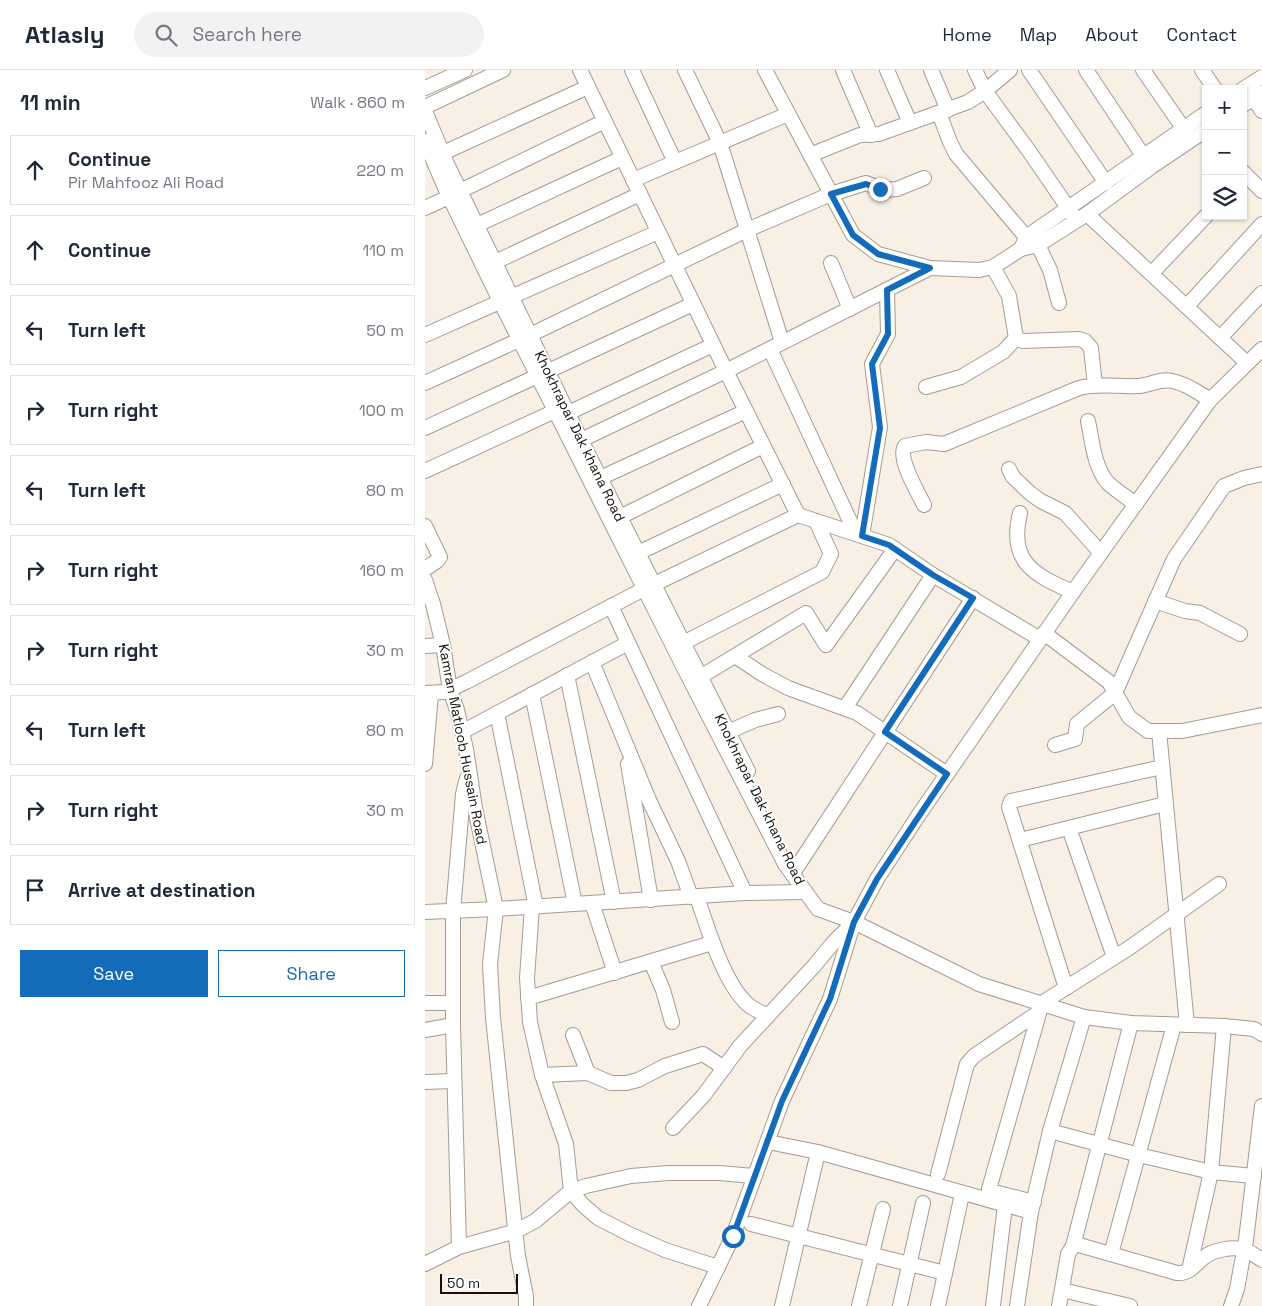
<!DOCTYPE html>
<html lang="en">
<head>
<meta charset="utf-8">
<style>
	body { margin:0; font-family:"Space Grotesk",sans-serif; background:#f2f2f3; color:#1f2937 }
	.controls { position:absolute; right:15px; top:15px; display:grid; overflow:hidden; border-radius:0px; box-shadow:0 1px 4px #0004 }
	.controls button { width:45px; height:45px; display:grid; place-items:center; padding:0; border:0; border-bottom:1px solid #e0e1e3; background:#fff; color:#1f2937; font:25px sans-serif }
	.scale { position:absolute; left:15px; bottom:12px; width:78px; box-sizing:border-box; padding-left:5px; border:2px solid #15120e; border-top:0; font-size:14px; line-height:18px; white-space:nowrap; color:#15120e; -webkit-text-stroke:4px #fff; paint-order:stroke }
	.stop { position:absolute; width:15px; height:15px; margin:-11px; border:4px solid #136bb9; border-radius:50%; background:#fff }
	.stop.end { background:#136bb9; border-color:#fff; box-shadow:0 1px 5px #0008 }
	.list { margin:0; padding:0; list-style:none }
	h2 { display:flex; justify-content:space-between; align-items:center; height:65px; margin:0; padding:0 20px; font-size:21px }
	h2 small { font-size:16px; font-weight:400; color:#747a83 }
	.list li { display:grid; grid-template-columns:32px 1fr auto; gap:15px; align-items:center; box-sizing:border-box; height:70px; margin:0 10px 10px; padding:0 10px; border:1px solid #e0e1e3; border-radius:0px }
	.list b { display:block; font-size:19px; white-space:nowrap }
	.list p { margin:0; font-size:16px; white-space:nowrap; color:#747a83 }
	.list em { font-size:16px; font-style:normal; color:#747a83 }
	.actions { display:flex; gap:10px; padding:15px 20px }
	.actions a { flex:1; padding:11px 0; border:1px solid #136bb9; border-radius:0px; text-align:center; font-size:18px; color:#136bb9 }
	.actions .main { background:#136bb9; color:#fff }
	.icon { flex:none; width:28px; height:28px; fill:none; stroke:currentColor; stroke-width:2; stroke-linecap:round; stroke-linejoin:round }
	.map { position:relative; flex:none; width:837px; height:1236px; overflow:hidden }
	header { display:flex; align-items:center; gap:30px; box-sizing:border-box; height:70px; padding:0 25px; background:#fff; border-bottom:1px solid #e0e1e3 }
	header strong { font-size:24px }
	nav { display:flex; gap:28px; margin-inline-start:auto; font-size:18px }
	.search { width:350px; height:45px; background:#f2f2f3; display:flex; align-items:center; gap:12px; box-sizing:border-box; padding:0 18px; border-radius:28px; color:#747a83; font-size:19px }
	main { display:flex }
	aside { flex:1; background:#fff }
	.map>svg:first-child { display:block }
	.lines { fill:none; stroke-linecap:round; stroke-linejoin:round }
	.minor-casing { stroke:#a49c92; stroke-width:16 }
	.minor { stroke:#fff; stroke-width:14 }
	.route { stroke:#136bb9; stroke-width:6 }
	.labels { text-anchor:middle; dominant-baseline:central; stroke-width:4; stroke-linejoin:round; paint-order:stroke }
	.street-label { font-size:14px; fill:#15120e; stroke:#fff }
</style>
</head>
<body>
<header>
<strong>Atlasly</strong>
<div class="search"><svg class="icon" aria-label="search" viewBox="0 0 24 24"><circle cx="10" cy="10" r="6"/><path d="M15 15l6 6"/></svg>Search here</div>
<nav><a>Home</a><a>Map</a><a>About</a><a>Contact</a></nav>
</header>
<main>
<aside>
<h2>11 min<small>Walk · 860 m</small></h2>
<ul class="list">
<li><svg class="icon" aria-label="ahead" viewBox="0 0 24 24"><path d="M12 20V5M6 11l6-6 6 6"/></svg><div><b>Continue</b><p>Pir Mahfooz Ali Road</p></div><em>220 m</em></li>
<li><svg class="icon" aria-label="ahead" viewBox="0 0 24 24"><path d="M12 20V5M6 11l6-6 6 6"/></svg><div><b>Continue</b></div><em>110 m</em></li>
<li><svg class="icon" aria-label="left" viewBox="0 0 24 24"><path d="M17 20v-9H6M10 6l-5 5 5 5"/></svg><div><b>Turn left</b></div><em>50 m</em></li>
<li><svg class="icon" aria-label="right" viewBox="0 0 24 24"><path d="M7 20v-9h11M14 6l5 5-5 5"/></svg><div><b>Turn right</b></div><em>100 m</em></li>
<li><svg class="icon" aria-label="left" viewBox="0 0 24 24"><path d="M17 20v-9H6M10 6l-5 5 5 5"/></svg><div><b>Turn left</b></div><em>80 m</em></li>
<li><svg class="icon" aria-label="right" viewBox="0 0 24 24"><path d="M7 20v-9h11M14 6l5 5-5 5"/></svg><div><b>Turn right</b></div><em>160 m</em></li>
<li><svg class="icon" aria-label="right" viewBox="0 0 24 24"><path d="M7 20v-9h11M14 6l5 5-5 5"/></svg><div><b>Turn right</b></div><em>30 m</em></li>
<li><svg class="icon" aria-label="left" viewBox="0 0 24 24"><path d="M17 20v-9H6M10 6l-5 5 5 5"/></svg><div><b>Turn left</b></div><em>80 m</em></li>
<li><svg class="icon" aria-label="right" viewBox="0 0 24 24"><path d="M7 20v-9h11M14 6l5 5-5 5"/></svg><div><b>Turn right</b></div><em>30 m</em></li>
<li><svg class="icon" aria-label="arrive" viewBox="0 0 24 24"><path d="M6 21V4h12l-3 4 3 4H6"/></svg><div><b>Arrive at destination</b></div></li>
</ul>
<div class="actions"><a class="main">Save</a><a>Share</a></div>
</aside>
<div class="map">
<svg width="837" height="1236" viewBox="0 0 837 1236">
	<rect width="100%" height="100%" fill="#f8f0e4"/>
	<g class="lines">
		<defs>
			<g id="minor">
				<polyline points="155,0 301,301 373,445 464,475 508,505 615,569"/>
				<polyline points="207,0 250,92"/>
				<polyline points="260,0 295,73 357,272"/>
				<polyline points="340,0 428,165 453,184 505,198 554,200 568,197 596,179 613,175 662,144 726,97 781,60"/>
				<polyline points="418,0 446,65"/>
				<polyline points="462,0 485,53"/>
				<polyline points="506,0 523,40"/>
				<polyline points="550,0 560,21 604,81 648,145"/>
				<polyline points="604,0 681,113"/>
				<polyline points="661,0 723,93"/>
				<polyline points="718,0 763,65"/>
				<polyline points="777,0 790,19"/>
				<polyline points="0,18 40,0"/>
				<polyline points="818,19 837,7"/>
				<polyline points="829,29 837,41"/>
				<polyline points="818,35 837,23"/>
				<polyline points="0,37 78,0"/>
				<polyline points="0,41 22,94 156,370 323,701"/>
				<polyline points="514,43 525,72 531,84 601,167"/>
				<polyline points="0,71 21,120 75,231 260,600 360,794 393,839 429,852 554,914 659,947 706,953 799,956 829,959 837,964"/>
				<polyline points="18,83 163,17"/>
				<polyline points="385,85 435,65 454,64 543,32 560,21 585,0"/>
				<polyline points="818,102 837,121"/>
				<polyline points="208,110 363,44"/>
				<polyline points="35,121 180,51"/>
				<polyline points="0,138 24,127"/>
				<polyline points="662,144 822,293"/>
				<polyline points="52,155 197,88"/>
				<polyline points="613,175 625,200 634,233"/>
				<polyline points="596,179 601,167 781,43"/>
				<polyline points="70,192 215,124"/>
				<polyline points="406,193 425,239"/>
				<polyline points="568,197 584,226 591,268 598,271 654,269 660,271 666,278 670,315"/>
				<polyline points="727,203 781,146"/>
				<polyline points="762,236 837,154"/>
				<polyline points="0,265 233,162"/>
				<polyline points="795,268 837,223"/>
				<polyline points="345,279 431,464"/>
				<polyline points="0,313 105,265 322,160 406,124 441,113 458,120 472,119 499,108"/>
				<polyline points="501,317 536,307 578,282 591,268"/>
				<polyline points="143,343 288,275"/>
				<path d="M663,351C667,370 669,396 682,412C690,420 701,427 711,434"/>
				<polyline points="0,358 268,234"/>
				<polyline points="156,370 301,301 505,198"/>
				<polyline points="584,399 588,407 606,424 616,431 640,443 676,483"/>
				<polyline points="0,401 130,341"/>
				<polyline points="175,408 321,341"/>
				<path d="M499,435C493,422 472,389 480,376L501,372L519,374L654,318C674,313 693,317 713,316C724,316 735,308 747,311C761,314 773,322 785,330"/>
				<path d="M595,443C583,492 609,505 648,522"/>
				<polyline points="195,447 338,376"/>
				<polyline points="0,456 15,487 12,491 0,499"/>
				<polyline points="437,466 455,357 447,294 463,264 462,220"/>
				<polyline points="213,483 358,414"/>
				<polyline points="0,510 8,534 18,575 25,620 32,640 41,679 50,738 71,839 65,894 68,948 93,1186 101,1226 101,1236"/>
				<polyline points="730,531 760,541 775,543 815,564"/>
				<polyline points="186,536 320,823"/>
				<polyline points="619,563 684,612 704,647 723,661 757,661 837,645"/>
				<polyline points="258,573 397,502 406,484 391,451"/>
				<polyline points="0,576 18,575"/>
				<polyline points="310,586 337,604 363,618 432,643 522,704"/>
				<polyline points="167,592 224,730 253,791 266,827"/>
				<polyline points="142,605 189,832"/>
				<polyline points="275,607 381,543 401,575 470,479"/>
				<polyline points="0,623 19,622 41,612 219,519 373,445"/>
				<polyline points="107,624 150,834"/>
				<polyline points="420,638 508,505"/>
				<polyline points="72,643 111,837"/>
				<polyline points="734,661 762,955"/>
				<polyline points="37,662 203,573"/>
				<polyline points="303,662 330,650 353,644"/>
				<polyline points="630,675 650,669 652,654 690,623 749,489 799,416 819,408 837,404"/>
				<polyline points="0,694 6,623"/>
				<polyline points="203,694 226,830"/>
				<polyline points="644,758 689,887"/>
				<polyline points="595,770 740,734"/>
				<polyline points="370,800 548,528"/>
				<path d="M272,827C282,856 300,918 326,937C331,940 337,943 343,946"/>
				<polyline points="167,833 190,903"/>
				<polyline points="107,837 102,908 105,952 117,1005 141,1074 146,1121 158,1135 173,1148 204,1164 240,1180 293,1197"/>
				<polyline points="0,842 71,839 320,823 379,822"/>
				<polyline points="226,892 238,920 247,952"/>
				<polyline points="641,918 584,737 586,731 737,697"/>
				<polyline points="103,928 287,873"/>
				<polyline points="0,933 27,933"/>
				<polyline points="0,960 28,955"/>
				<polyline points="148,965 163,1003"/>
				<polyline points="117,1005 163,1003 186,1013 201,1013 213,1010 240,996 278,984 299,998"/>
				<polyline points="0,1012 29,1011"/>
				<polyline points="248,1058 279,1025 315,976 389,896 408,873 429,852 452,809 493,746 648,522 785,330 837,279"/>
				<polyline points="625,1061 714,1085 786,1102 829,1106"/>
				<polyline points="343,1072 393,1082 606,1142"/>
				<polyline points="513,1104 542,994 549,986 614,942"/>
				<polyline points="609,1132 565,1121 564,1119 617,933 704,878 794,814"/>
				<polyline points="326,1154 520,1203"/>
				<polyline points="648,1176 706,953"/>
				<polyline points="34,1177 28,955 28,841 38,724 42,708"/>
				<polyline points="686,1184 749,955"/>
				<polyline points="0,1194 34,1177 91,1161 110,1151 146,1121 161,1116 206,1106 243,1103 294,1103 329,1106"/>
				<polyline points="764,1200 786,1102 799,956"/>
				<polyline points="637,1220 705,1236"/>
				<polyline points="274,1236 308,1166 357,1031 405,929 428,855"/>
				<polyline points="357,1236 393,1082"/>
				<polyline points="434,1236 458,1139"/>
				<polyline points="475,1236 498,1133"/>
				<polyline points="513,1236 537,1124"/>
				<polyline points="568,1236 580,1135"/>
				<polyline points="592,1236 606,1142 625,1061 659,947"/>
				<path d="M634,1236L643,1184L648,1176L654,1175L752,1203C764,1204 770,1195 778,1188C787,1180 808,1176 820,1180C826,1182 832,1187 837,1190"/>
				<polyline points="806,1236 812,1219 821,1170 837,1036"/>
			</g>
		</defs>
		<use href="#minor" class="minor-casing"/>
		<use href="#minor" class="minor"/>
	</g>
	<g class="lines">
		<polyline class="route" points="308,1166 357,1031 405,929 429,852 452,809 522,704 460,662 548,528 508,505 464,475 437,466 455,358 447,294 463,264 462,220 505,198 453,184 428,165 406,124 441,114 455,119"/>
	</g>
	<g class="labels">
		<g class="street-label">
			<text transform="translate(155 366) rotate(64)">Khokhrapar Dak khana Road</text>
			<text transform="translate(38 674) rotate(79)">Kamran Matloob Hussain Road</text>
			<text transform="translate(335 729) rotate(64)">Khokhrapar Dak khana Road</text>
		</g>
	</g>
</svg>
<div class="controls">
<button>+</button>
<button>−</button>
<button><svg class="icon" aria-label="layers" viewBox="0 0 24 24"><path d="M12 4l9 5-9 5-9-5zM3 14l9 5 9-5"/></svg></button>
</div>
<div class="scale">50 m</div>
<div class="stop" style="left:308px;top:1166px"></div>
<div class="stop end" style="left:455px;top:119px"></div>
</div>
</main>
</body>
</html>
